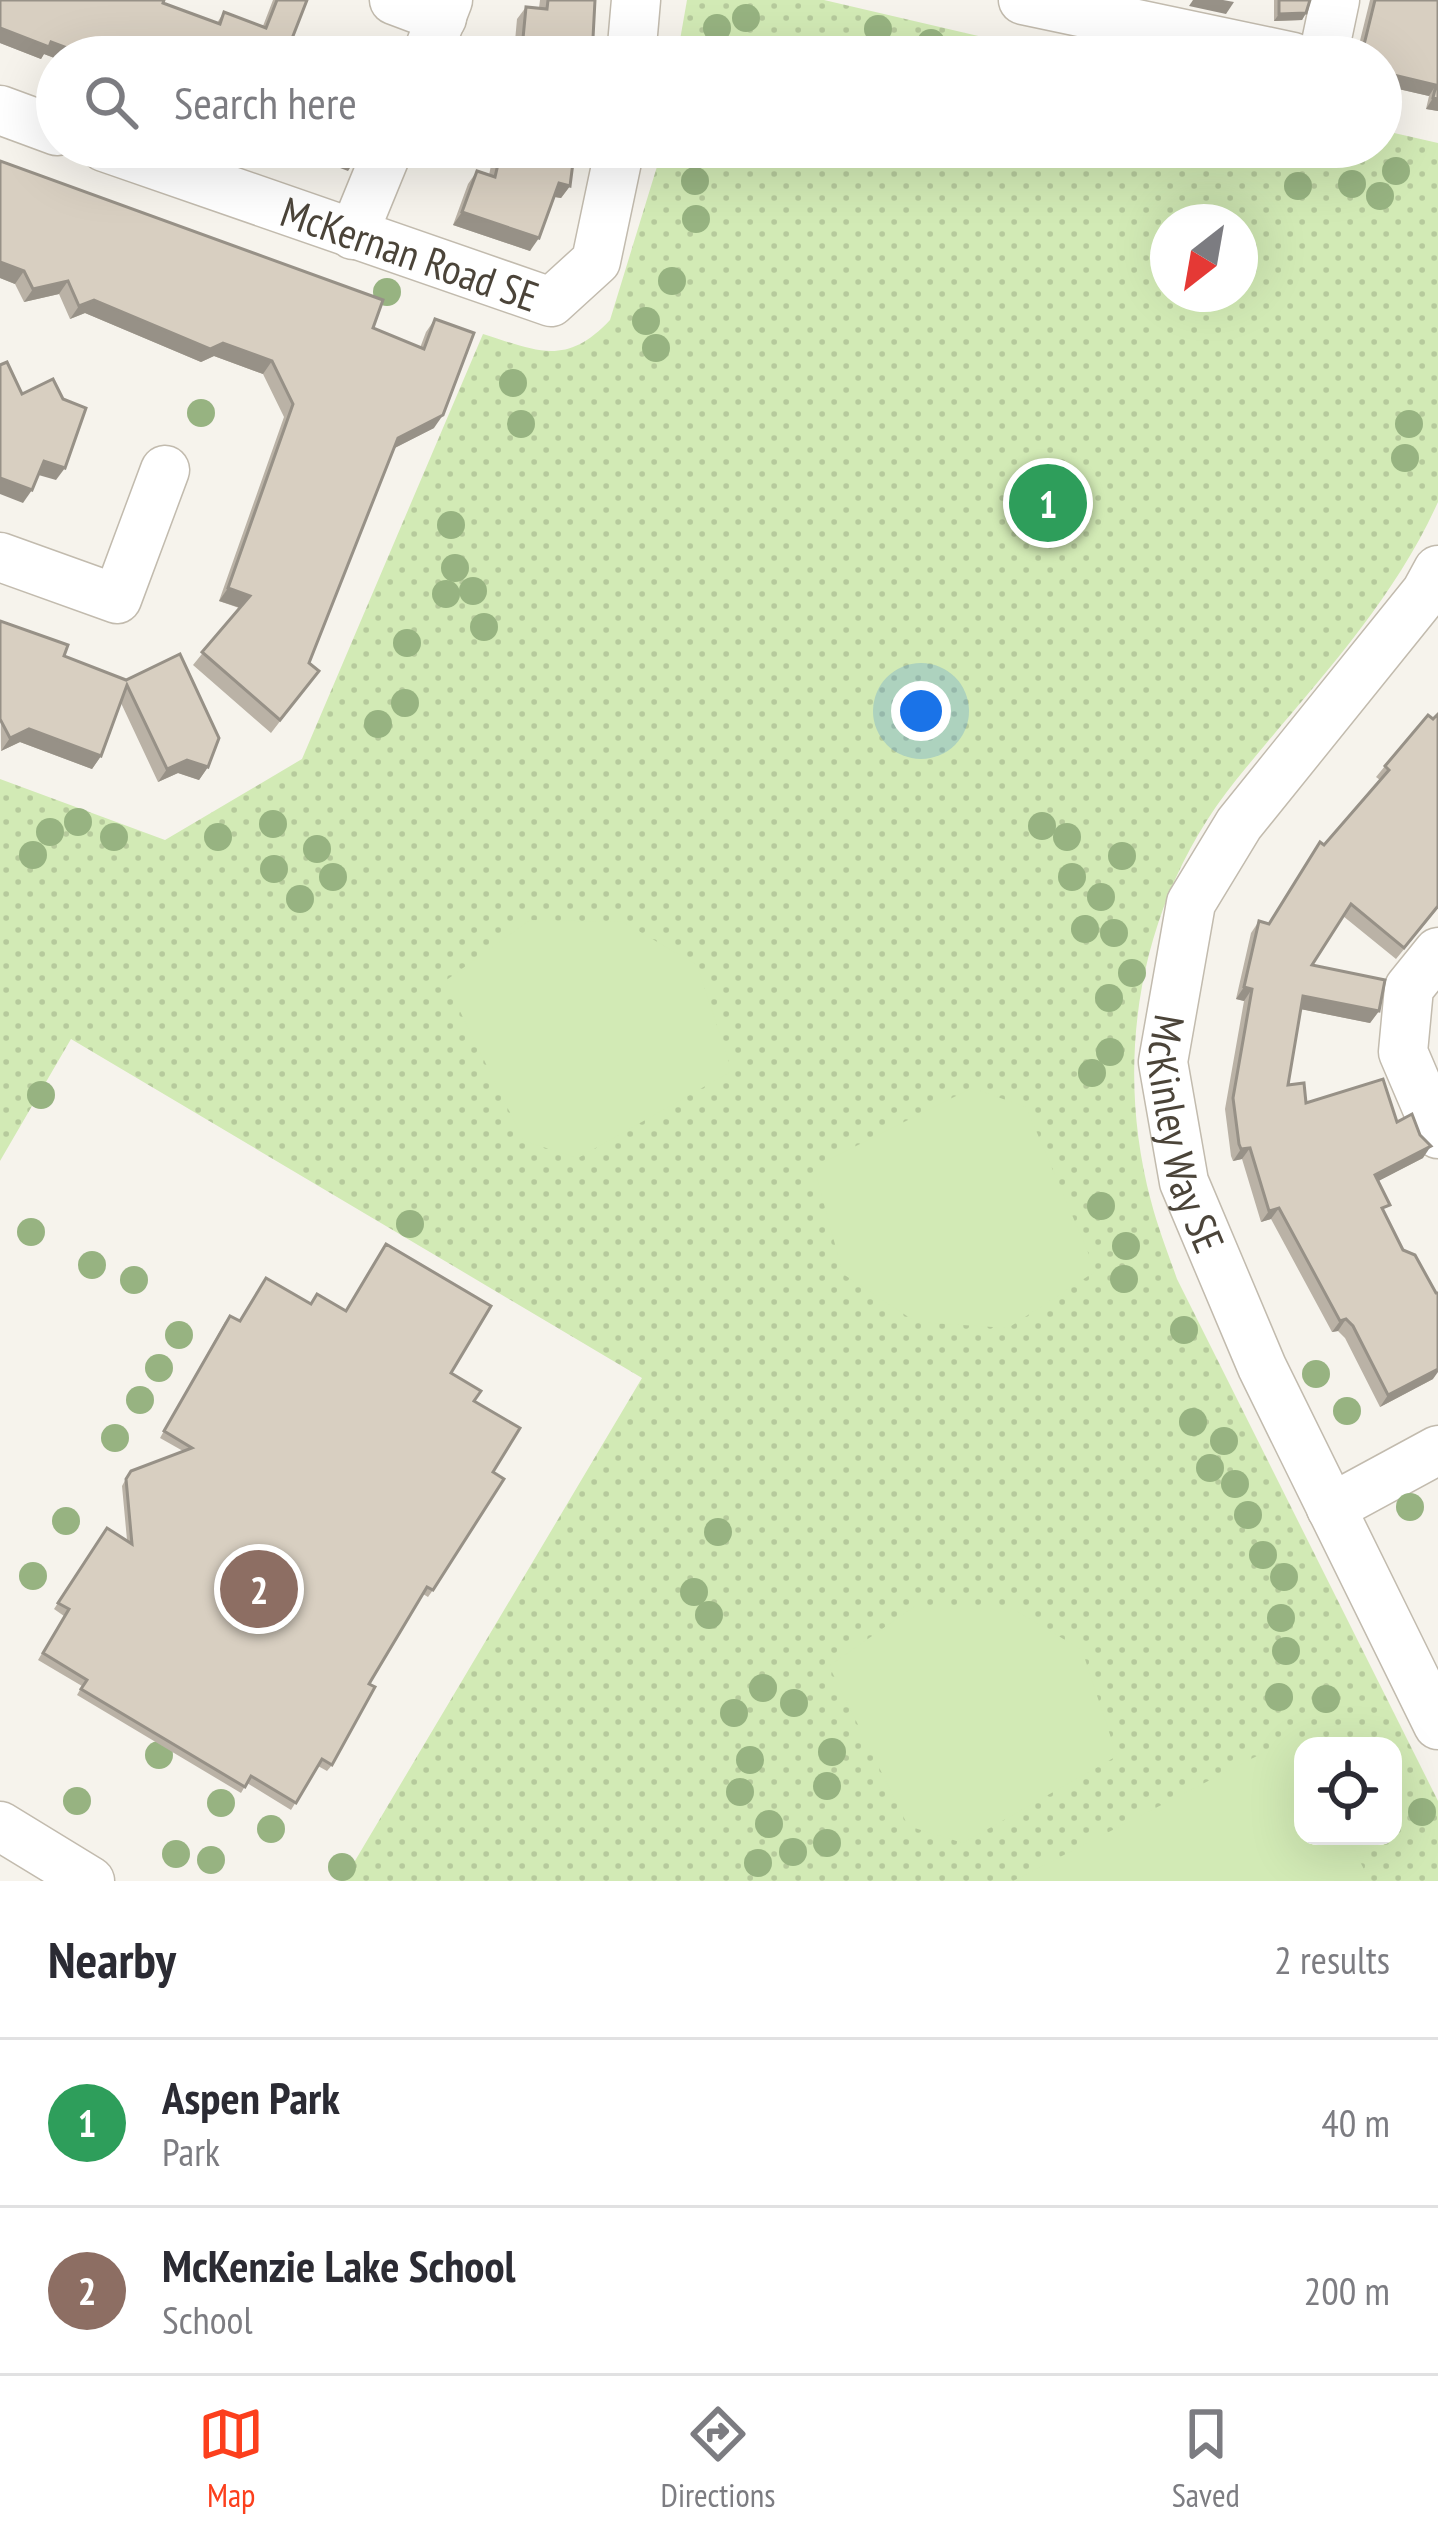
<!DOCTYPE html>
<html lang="en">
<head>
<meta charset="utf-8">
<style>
	body { margin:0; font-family:"PT Sans Narrow",sans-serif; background:#f2f2f3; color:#2b2b33 }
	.controls { position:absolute; right:36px; bottom:36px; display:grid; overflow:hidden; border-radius:24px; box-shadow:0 12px 48px #0002 }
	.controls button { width:108px; height:108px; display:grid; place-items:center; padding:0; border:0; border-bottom:3px solid #e1e1e2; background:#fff; color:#2b2b33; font:60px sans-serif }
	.compass { position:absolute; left:1150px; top:204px; width:108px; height:108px; border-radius:50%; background:#fff; box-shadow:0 12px 48px #0002; rotate:211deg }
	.you { position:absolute; left:921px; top:711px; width:42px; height:42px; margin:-30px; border:9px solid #fff; border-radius:50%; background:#1a73e8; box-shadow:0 0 0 18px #1a73e833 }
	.badge { display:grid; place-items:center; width:78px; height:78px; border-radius:50%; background:#fc3f1d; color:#fff; font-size:39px; font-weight:700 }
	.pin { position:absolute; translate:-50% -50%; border:6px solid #fff; box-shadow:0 3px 12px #0006 }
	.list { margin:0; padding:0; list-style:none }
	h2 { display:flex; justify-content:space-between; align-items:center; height:156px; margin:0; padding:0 48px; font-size:51px }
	h2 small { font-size:39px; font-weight:400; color:#7c7c81 }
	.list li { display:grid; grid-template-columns:78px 1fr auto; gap:36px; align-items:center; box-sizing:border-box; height:168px; padding:0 48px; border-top:3px solid #e1e1e2 }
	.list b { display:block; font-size:45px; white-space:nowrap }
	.list p { margin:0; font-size:39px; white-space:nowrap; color:#7c7c81 }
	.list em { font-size:39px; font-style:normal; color:#7c7c81 }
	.icon { flex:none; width:66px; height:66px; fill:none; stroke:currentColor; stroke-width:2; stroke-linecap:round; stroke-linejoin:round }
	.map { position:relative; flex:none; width:1438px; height:1881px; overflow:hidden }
	.search { position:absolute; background:#fff; box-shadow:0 12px 48px #0002; left:36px; right:36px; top:36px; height:132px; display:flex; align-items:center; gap:30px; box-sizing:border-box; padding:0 42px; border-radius:66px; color:#7c7c81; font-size:45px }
	.sheet { height:492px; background:#fff }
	nav { display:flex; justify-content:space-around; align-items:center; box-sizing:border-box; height:168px; border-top:3px solid #e1e1e2; background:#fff; font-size:33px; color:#7c7c81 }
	nav a { display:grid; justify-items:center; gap:6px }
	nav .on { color:#fc3f1d }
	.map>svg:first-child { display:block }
	.park { fill:url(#park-dots); fill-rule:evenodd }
	.pitch { fill:#d2eab5 }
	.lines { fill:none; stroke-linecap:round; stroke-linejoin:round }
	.minor-casing { stroke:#c2bbae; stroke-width:51 }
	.minor { stroke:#fff; stroke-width:48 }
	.tree { fill:#97b381 }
	.wall { fill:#bab2a6 }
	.shaded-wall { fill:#979187 }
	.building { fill:#d8cfc1; stroke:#979187; stroke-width:3 }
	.labels { text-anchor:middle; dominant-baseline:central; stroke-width:9; stroke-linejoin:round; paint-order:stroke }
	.street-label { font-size:42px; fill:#4b4439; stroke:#fff }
</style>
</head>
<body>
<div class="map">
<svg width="1438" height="1881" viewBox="0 0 1438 1881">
	<defs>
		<pattern id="park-dots" width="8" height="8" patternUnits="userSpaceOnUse" patternTransform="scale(3)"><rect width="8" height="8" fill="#d2eab5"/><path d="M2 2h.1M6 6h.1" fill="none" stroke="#b6ca9c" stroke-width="1.8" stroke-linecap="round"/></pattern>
	</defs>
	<rect width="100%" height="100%" fill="#f6f3ec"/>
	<g class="park">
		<polygon points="687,0 824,0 1069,57 677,57"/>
		<path d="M1381,130L1438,143V502C1391,607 1308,691 1236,780C1141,898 1112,1055 1151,1201C1158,1228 1168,1253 1177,1279L1438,1801V1881H343L642,1378L71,1039L0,1161V779L165,840L302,759L483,334C537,351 566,367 610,320L663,147H1381ZM1168,222H1240V294H1168ZM1303,1746H1393V1836H1303Z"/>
	</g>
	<g class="pitch">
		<polygon points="530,920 623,922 697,965 732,1071 578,1158 524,1141 445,981"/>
		<polygon points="972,1088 1026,1107 1096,1271 1008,1328 916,1322 843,1274 814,1167"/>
		<polygon points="915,1606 1008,1606 1082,1650 1117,1756 963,1843 908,1826 829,1666"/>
		<polygon points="1296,1736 1303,1750 1303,1836 1347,1836 1370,1881 1013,1881"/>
	</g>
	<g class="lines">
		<defs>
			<g id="minor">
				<polyline points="394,0 442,18"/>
				<polyline points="1023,0 1293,57"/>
				<polyline points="426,57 448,0"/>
				<polyline points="631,57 636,0"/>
				<polyline points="1323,57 1335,0"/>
				<polyline points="0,110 57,131"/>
				<path id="s1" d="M104,147L551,302L596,261L620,147"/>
				<polyline points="353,235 389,147"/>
				<polyline points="0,557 117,599 165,470"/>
				<path id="s2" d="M1438,570L1426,592L1239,824L1191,903L1163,1062L1184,1182L1262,1367L1438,1725"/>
				<polyline points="1438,952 1409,988 1403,1052 1438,1134"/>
				<polyline points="1331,1508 1438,1450"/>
				<polyline points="0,1826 90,1881"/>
			</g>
		</defs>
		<use href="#minor" class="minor-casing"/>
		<use href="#minor" class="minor"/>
	</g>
	<g class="tree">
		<circle cx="746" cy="18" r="14"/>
		<circle cx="717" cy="28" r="14"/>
		<circle cx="878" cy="29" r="14"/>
		<circle cx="931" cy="43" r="14"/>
		<circle cx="1396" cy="171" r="14"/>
		<circle cx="695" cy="181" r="14"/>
		<circle cx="1352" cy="184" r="14"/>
		<circle cx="1298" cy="186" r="14"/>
		<circle cx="1380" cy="196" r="14"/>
		<circle cx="696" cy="219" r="14"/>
		<circle cx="672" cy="281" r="14"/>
		<circle cx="387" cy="292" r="14"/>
		<circle cx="646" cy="321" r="14"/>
		<circle cx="656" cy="348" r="14"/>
		<circle cx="513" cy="383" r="14"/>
		<circle cx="201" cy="413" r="14"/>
		<circle cx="521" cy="424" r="14"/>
		<circle cx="1409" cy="424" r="14"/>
		<circle cx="1405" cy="458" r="14"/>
		<circle cx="451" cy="525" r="14"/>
		<circle cx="455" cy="568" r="14"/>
		<circle cx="473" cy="591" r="14"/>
		<circle cx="446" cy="594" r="14"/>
		<circle cx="484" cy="627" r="14"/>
		<circle cx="407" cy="643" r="14"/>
		<circle cx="405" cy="703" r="14"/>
		<circle cx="378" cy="724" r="14"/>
		<circle cx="78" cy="822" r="14"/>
		<circle cx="273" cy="824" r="14"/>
		<circle cx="1042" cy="826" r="14"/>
		<circle cx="50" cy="832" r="14"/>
		<circle cx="114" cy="837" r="14"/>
		<circle cx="218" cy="837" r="14"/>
		<circle cx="1067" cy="837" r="14"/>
		<circle cx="317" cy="849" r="14"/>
		<circle cx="33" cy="855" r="14"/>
		<circle cx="1122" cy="856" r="14"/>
		<circle cx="274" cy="869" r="14"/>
		<circle cx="333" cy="877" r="14"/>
		<circle cx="1072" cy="877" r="14"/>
		<circle cx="1101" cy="897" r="14"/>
		<circle cx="300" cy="899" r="14"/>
		<circle cx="1085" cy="929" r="14"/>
		<circle cx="1114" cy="933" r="14"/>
		<circle cx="1132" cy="973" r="14"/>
		<circle cx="1109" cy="998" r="14"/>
		<circle cx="1110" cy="1052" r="14"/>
		<circle cx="1092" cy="1073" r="14"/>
		<circle cx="41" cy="1095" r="14"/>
		<circle cx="1101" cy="1206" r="14"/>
		<circle cx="410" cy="1224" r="14"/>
		<circle cx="31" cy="1232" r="14"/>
		<circle cx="1126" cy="1246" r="14"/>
		<circle cx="92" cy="1265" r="14"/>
		<circle cx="1124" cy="1279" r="14"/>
		<circle cx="134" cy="1280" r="14"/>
		<circle cx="1184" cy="1330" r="14"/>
		<circle cx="179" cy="1335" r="14"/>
		<circle cx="159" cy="1368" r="14"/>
		<circle cx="1316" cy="1374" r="14"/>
		<circle cx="140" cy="1400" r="14"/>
		<circle cx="1347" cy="1411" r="14"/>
		<circle cx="1193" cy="1422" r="14"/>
		<circle cx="115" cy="1438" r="14"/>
		<circle cx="1224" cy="1441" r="14"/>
		<circle cx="1210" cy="1468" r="14"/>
		<circle cx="1235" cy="1484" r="14"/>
		<circle cx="1410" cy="1507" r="14"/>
		<circle cx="1248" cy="1515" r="14"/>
		<circle cx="66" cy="1521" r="14"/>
		<circle cx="718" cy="1532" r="14"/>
		<circle cx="1263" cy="1555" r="14"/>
		<circle cx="33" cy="1576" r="14"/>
		<circle cx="1284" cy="1577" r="14"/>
		<circle cx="694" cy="1592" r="14"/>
		<circle cx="709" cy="1615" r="14"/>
		<circle cx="1281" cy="1618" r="14"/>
		<circle cx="1286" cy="1651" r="14"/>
		<circle cx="763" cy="1688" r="14"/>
		<circle cx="1279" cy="1697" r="14"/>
		<circle cx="1326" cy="1699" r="14"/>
		<circle cx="794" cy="1703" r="14"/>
		<circle cx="734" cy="1713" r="14"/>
		<circle cx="832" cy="1752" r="14"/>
		<circle cx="159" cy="1755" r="14"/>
		<circle cx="750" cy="1760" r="14"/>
		<circle cx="827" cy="1786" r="14"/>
		<circle cx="740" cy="1792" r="14"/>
		<circle cx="77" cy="1801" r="14"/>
		<circle cx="221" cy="1803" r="14"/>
		<circle cx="1422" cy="1812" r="14"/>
		<circle cx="769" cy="1824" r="14"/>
		<circle cx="271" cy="1829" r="14"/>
		<circle cx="827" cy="1843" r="14"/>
		<circle cx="793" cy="1852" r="14"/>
		<circle cx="176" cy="1854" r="14"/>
		<circle cx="211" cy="1860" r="14"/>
		<circle cx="758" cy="1863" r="14"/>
		<circle cx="342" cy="1867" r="14"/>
	</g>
	<g class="wall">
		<polygon points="273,0 307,0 286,54 57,57 57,59 44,54 41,59 0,43 163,3 217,23 224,12 263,26"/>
		<polygon points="540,0 595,0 592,57 511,57 514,52 517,19 526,7 539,8"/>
		<polygon points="1274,0 1310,0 1306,13 1302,20 1274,21"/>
		<polygon points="1370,0 1438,0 1438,111 1426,109 1429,96 1381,85 1381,57 1356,57"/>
		<polygon points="495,147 575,147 570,186 561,198 554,197 530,251 453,225 468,184 477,171 489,175"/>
		<polygon points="0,161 420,348 426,332 435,319 434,428 394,448 309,663 319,671 271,733 193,665 239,608 219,601 284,417 263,374 214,356 201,362 85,313 70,319 59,294 24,302 15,284 0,278"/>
		<polygon points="0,621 64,656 126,680 208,767 199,780 178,773 158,782 121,703 101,756 92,769 20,742 1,751"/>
		<polygon points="1428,715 1438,908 1396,959 1343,916 1312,965 1379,1011 1370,1023 1301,1009 1288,1085 1306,1103 1397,1122 1423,1158 1378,1181 1384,1212 1433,1379 1380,1407 1345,1338 1338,1331 1332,1332 1271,1219 1261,1222 1242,1159 1233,1161 1231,1156 1225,1109 1244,1001 1236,999 1251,933 1259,921 1269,924 1324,845 1380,780 1376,777 1385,766"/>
		<polygon points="310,1304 451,1373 474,1401 493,1472 433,1590 428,1597 423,1594 369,1684 332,1765 327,1771 318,1766 291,1810 247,1783 241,1793 77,1695 82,1686 38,1660 64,1616 54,1609 107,1528 127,1540 122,1486 127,1477 183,1451 160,1438 225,1322 239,1321"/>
	</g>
	<g class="shaded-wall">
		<polygon points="1193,0 1223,0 1234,2 1226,14 1189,6"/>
		<polygon points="1306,13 1302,20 1274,21 1279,14"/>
		<polygon points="0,28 51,42 101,48 125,57 57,57 57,59 44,54 41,59 0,43"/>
		<polygon points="1381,72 1436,85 1429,96 1381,85"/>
		<polygon points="1433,98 1438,99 1438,111 1426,109"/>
		<polygon points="285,147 324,147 356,159 348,171"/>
		<polygon points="559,183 570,186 561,198 550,196"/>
		<polygon points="462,212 539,238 530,251 453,225"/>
		<polygon points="0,262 24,271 15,284 0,278"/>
		<polygon points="68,281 59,294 24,302 33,289"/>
		<polygon points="94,300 223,343 272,361 263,374 214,356 201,362 85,313 70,319 79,306"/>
		<polygon points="443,415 434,428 389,451 398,438"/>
		<polygon points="44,461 65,468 56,480 35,474"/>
		<polygon points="0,478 32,490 23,503 0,494"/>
		<polygon points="228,588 250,596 241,608 219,601"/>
		<polygon points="29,729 101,756 92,769 20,742 1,751 10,738"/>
		<polygon points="187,760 208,767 199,780 178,773 158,782 167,769"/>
		<polygon points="1244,987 1252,989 1244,1001 1236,999"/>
		<polygon points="1303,996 1379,1011 1370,1023 1295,1008"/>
		<polygon points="1431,1146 1423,1158 1367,1187 1375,1175"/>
		<polygon points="1250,1148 1242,1159 1233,1161 1241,1149"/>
		<polygon points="1279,1208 1271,1219 1261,1222 1269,1211"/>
		<polygon points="1346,1319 1338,1331 1332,1332 1340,1321"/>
		<polygon points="1438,1365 1438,1372 1433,1379 1380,1407 1388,1395"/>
	</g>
	<g class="building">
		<polygon points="0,0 164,0 163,3 220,24 224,12 266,28 277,0 307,0 286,54 293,57 125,57 101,48 98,55 93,53 91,57 51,42 49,47 0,28"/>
		<polygon points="548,0 595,0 592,57 516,57 517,48 522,49 526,7 547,9"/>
		<polygon points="1279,0 1310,0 1306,13 1279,14"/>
		<polygon points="1375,0 1438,0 1438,99 1433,98 1436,85 1381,72 1381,57 1361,57"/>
		<polygon points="324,147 361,147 356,159"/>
		<polygon points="502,147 575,147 570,186 559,183 539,238 462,212 477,171 495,177"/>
		<polygon points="0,161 383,300 373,328 424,349 435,319 474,333 443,415 398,438 309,663 319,671 280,720 202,652 250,596 228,588 293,404 272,361 223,343 210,349 94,300 79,306 68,281 33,289 24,271 0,262"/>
		<polygon points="7,362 22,394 53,379 63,399 86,408 65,468 44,461 32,490 0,478 0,365"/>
		<polygon points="0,621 68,645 64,656 126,680 180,654 219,738 208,767 187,760 167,769 127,685 101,756 29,729 10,738 0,719"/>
		<polygon points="1438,714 1438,906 1404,948 1351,904 1312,965 1385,980 1379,1011 1303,996 1288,1085 1304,1083 1306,1103 1383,1079 1397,1122 1412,1114 1420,1135 1431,1146 1375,1175 1390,1205 1382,1208 1403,1250 1415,1255 1436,1293 1438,1293 1438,1369 1388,1395 1353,1326 1346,1319 1340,1321 1279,1208 1269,1211 1250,1148 1241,1149 1239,1144 1233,1098 1252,989 1244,987 1259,921 1269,924 1320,842 1324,845 1389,770 1385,766 1428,715 1433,719"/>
		<polygon points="386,1244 491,1306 451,1373 481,1391 474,1401 520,1428 493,1472 504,1479 433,1590 427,1587 369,1684 375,1687 332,1765 322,1759 296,1803 251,1776 245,1787 81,1689 87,1680 43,1653 69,1609 58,1603 107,1528 132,1544 126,1479 131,1471 192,1448 164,1431 230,1316 240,1321 266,1278 311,1304 317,1294 346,1311"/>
	</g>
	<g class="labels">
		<g class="street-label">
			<text stroke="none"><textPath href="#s1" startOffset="324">McKernan Road SE</textPath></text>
			<text stroke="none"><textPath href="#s2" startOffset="651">McKinley Way SE</textPath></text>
		</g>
	</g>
</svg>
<div class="controls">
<button><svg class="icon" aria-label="locate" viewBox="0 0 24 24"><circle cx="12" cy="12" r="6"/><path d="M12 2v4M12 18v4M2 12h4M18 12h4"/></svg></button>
</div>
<svg class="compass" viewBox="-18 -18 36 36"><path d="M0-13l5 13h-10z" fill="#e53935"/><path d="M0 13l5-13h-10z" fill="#7c7c81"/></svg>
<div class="you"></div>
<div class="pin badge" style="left:1048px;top:503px;background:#2e9e5b">1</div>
<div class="pin badge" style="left:259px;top:1589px;background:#8d6e63">2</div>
<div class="search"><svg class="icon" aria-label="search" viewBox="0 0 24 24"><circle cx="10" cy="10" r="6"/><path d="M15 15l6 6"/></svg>Search here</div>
</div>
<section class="sheet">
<h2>Nearby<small>2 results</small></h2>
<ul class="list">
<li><span class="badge" style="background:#2e9e5b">1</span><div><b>Aspen Park</b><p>Park</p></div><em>40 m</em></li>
<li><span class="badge" style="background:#8d6e63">2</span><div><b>McKenzie Lake School</b><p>School</p></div><em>200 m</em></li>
</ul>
</section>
<nav>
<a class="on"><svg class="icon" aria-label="map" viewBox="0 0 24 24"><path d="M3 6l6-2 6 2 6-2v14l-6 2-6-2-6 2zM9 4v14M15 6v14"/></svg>Map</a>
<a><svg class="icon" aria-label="directions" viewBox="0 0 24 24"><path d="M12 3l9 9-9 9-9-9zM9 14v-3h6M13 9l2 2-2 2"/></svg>Directions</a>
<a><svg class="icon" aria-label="saved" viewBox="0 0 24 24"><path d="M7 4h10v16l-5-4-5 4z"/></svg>Saved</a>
</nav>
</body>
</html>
